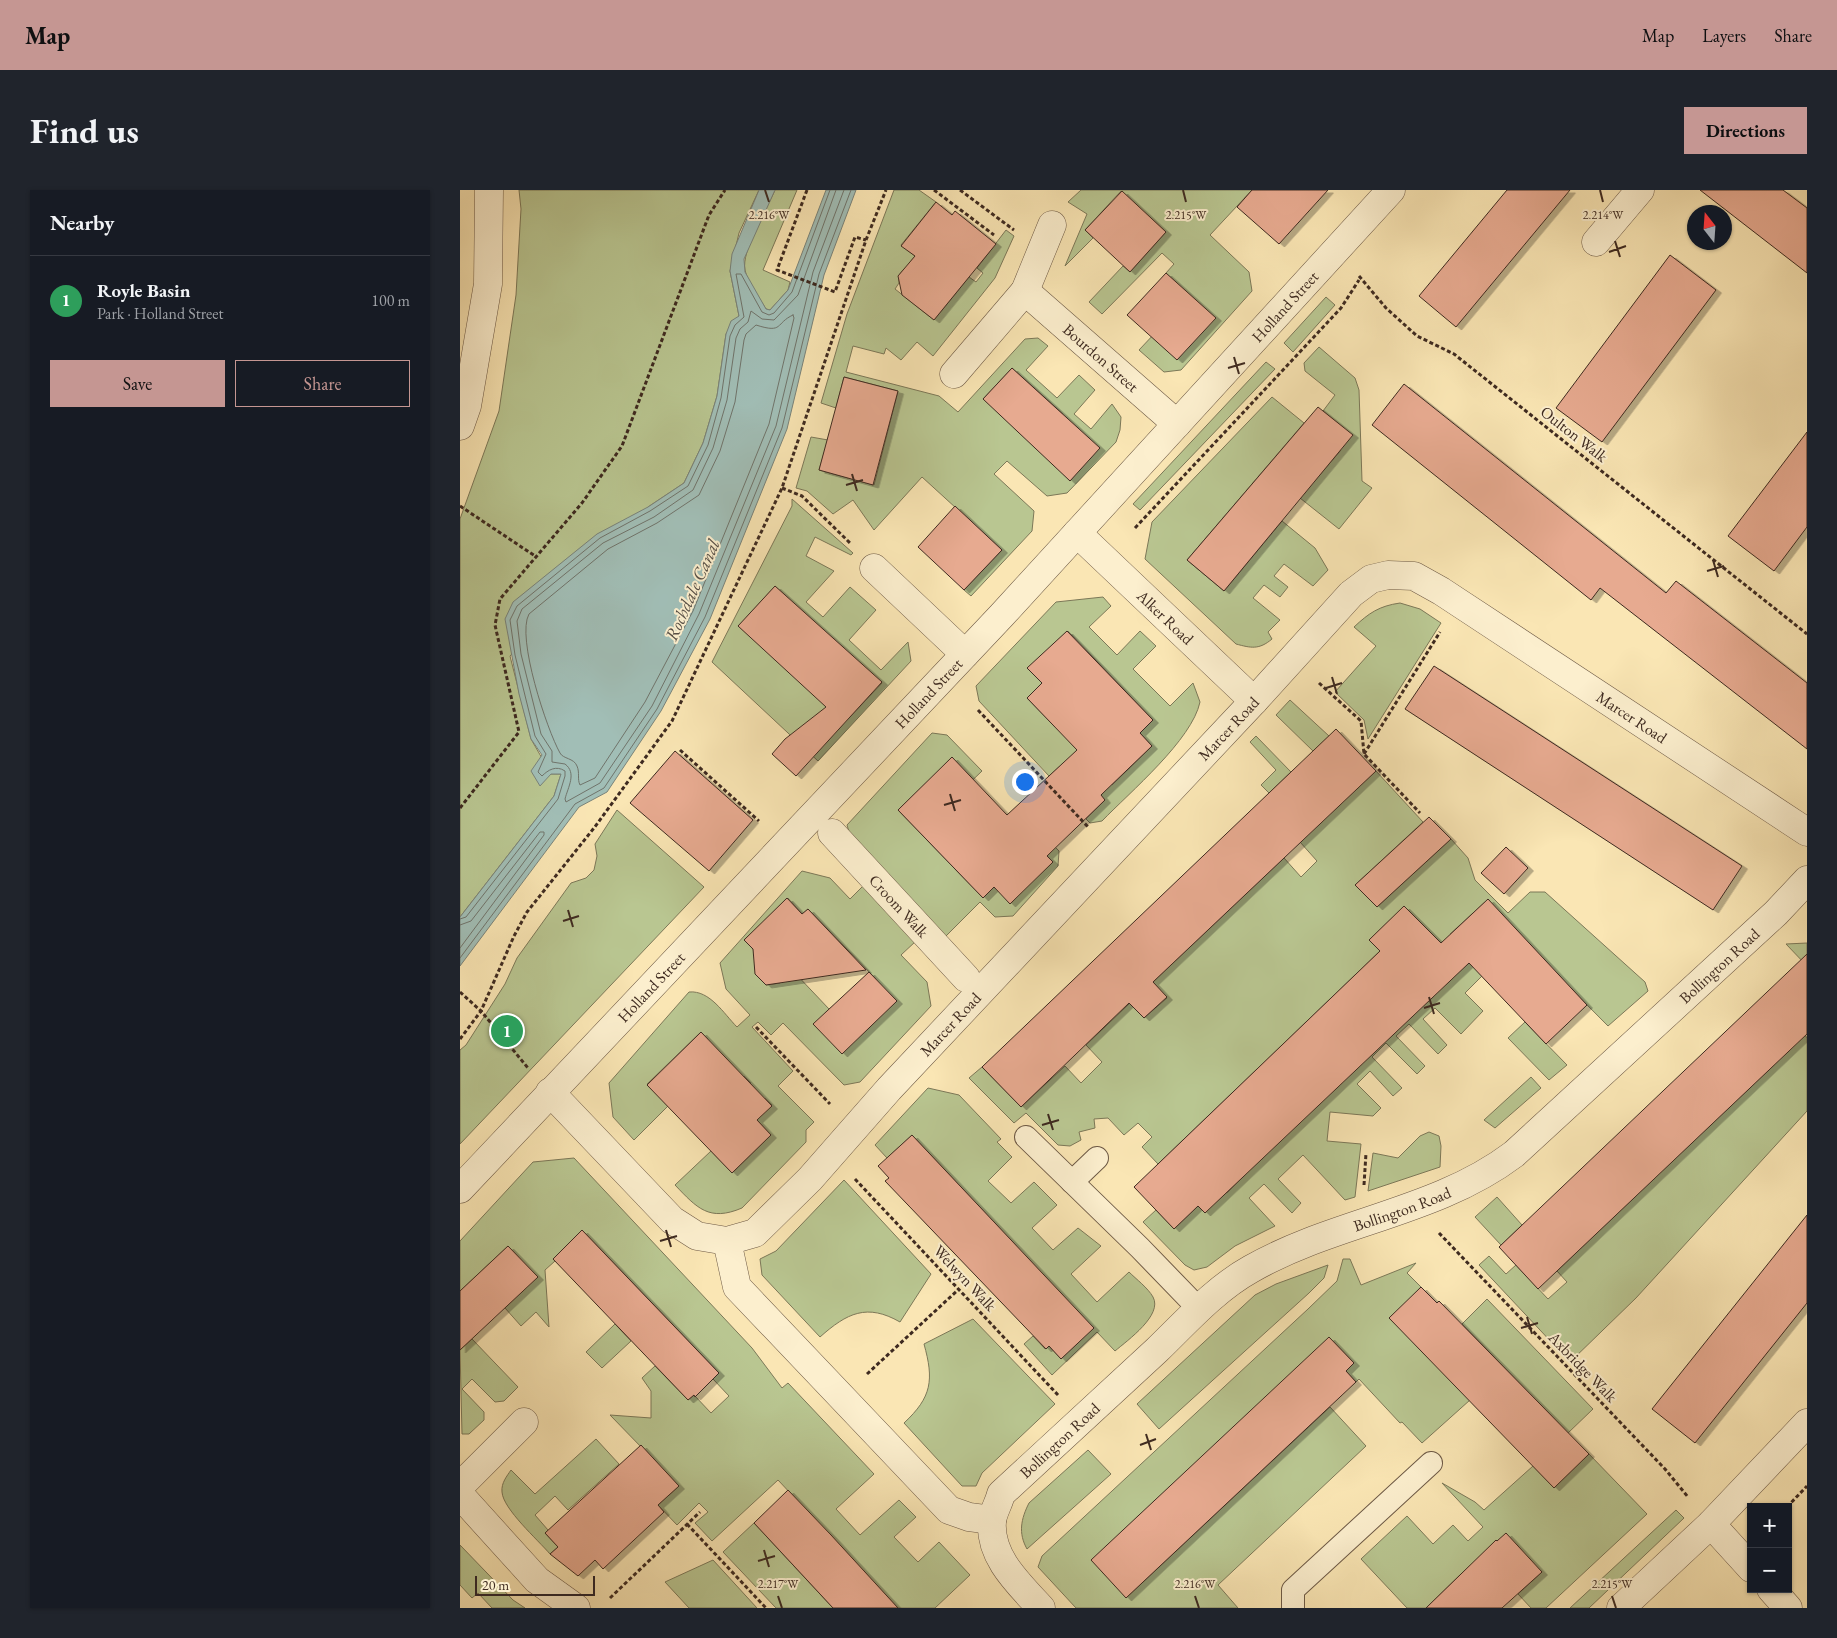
<!DOCTYPE html>
<html lang="en">
<head>
<meta charset="utf-8">
<style>
	body { margin:0; font-family:"EB Garamond",serif; background:#20242c; color:#f1f3f6 }
	.controls { position:absolute; right:15px; bottom:15px; display:grid; overflow:hidden; border-radius:0px; box-shadow:0 1px 4px #0004 }
	.controls button { width:45px; height:45px; display:grid; place-items:center; padding:0; border:0; border-bottom:1px solid #363941; background:#171b24; color:#f1f3f6; font:25px sans-serif }
	.compass { position:absolute; left:1227px; top:15px; width:45px; height:45px; border-radius:50%; background:#171b24; box-shadow:0 1px 4px #0004; rotate:343deg }
	.scale { position:absolute; left:15px; bottom:12px; width:120px; box-sizing:border-box; padding-left:5px; border:2px solid #3e2a20; border-top:0; font-size:14px; line-height:18px; white-space:nowrap; color:#3e2a20; -webkit-text-stroke:4px #fcefce; paint-order:stroke }
	.you { position:absolute; left:564px; top:591px; width:18px; height:18px; margin:-12px; border:4px solid #fff; border-radius:50%; background:#1a73e8; box-shadow:0 0 0 8px #1a73e833 }
	.badge { display:grid; place-items:center; width:32px; height:32px; border-radius:50%; background:#c59692; color:#fff; font-size:16px; font-weight:700 }
	.pin { position:absolute; translate:-50% -50%; border:2px solid #fff; box-shadow:0 1px 5px #0006 }
	.list { margin:0; padding:0; list-style:none }
	h2 { display:flex; justify-content:space-between; align-items:center; height:65px; margin:0; padding:0 20px; font-size:21px }
	h2 small { font-size:16px; font-weight:400; color:#9ea1a6 }
	.list li { display:grid; grid-template-columns:32px 1fr auto; gap:15px; align-items:center; box-sizing:border-box; height:90px; padding:0 20px; border-top:1px solid #363941 }
	.list b { display:block; font-size:19px; white-space:nowrap }
	.list p { margin:0; font-size:16px; white-space:nowrap; color:#9ea1a6 }
	.list em { font-size:16px; font-style:normal; color:#9ea1a6 }
	.actions { display:flex; gap:10px; padding:15px 20px }
	.actions a { flex:1; padding:11px 0; border:1px solid #c59692; border-radius:0px; text-align:center; font-size:18px; color:#c59692 }
	.actions .main { background:#c59692; color:#111 }
	.map { position:relative; flex:none; width:1347px; height:1418px; overflow:hidden; border-radius:0px }
	header { display:flex; align-items:center; gap:30px; box-sizing:border-box; height:70px; padding:0 25px; background:#c59692; color:#111 }
	header strong { font-size:24px }
	nav { display:flex; gap:28px; margin-inline-start:auto; font-size:18px }
	.intro { display:flex; align-items:center; justify-content:space-between; box-sizing:border-box; height:120px; padding:0 30px }
	h1 { margin:0; font-size:35px }
	.button { padding:12px 22px; border-radius:0px; background:#c59692; color:#111; font-size:18px; font-weight:700 }
	main { display:flex; gap:30px; padding:0 30px }
	aside { flex:1; background:#171b24; border-radius:0px; box-shadow:0 1px 4px #0004 }
	.map>svg:first-child { display:block }
	.green { fill:#b9c691; stroke:#7c7858; fill-rule:evenodd }
	.water { fill:#a1beb6; stroke:#79837a }
	.lines { fill:none; stroke-linecap:round; stroke-linejoin:round }
	.shore { stroke:#70746b; stroke-width:1 }
	.building { fill:#e7aa90; stroke:#3e2a20; filter:url(#shadow) }
	.service-casing { stroke:#6d5945; stroke-width:24 }
	.pedestrian-casing { stroke:#6d5945; stroke-width:29 }
	.minor-casing { stroke:#6d5945; stroke-width:29 }
	.path { stroke:#3e2a20; stroke-width:3; stroke-dasharray:4 2.5; stroke-linecap:butt }
	.service { stroke:#fcefce; stroke-width:22 }
	.pedestrian { stroke:#fcefce; stroke-width:28 }
	.minor { stroke:#fcefce; stroke-width:28 }
	.ticks { fill:none; stroke:#3e2a20; stroke-width:2 }
	.labels { text-anchor:middle; dominant-baseline:central; stroke-width:4; stroke-linejoin:round; paint-order:stroke }
	.street-label { font-size:16px; fill:#3e2a20; stroke:#fcefce }
	.water-label { font-size:18px; font-style:italic; fill:#574f46; stroke:#fcefce }
	.ticks-label { font-size:12px; text-anchor:middle; fill:#3e2a20; stroke:#fcefce; stroke-width:4; stroke-linejoin:round; paint-order:stroke }
</style>
</head>
<body>
<header>
<strong>Map</strong>
<nav><a>Map</a><a>Layers</a><a>Share</a></nav>
</header>
<div class="intro"><h1>Find us</h1><a class="button">Directions</a></div>
<main>
<aside>
<h2>Nearby<small></small></h2>
<ul class="list">
<li><span class="badge" style="background:#2e9e5b">1</span><div><b>Royle Basin</b><p>Park · Holland Street</p></div><em>100 m</em></li>
</ul>
<div class="actions"><a class="main">Save</a><a>Share</a></div>
</aside>
<div class="map">
<svg width="1347" height="1418" viewBox="0 0 1347 1418">
	<defs>
		<filter id="shadow"><feDropShadow dx="5.5" dy="3" stdDeviation="0" flood-color="#0004"/></filter>
	</defs>
	<rect width="100%" height="100%" fill="#fae6b4"/>
	<filter id="stains"><feTurbulence type="fractalNoise" baseFrequency=".004" numOctaves="4"/><feColorMatrix values="0 0 0 0 .2 0 0 0 0 .09 0 0 0 0 .02 0 0 0 .5 -.17"/></filter>
	<radialGradient id="worn" r=".72"><stop offset=".6" stop-color="#630" stop-opacity="0"/><stop offset="1" stop-color="#630" stop-opacity=".3"/></radialGradient>
	<g class="green">
		<polygon points="59,0 299,0 279,43 270,81 279,126 266,144 257,206 243,253 224,293 188,317 50,466 71,549 91,584 101,584 94,606 0,727 0,329 39,221 56,105 61,19"/>
		<path d="M315,0H337L303,80L330,92L328,100L310,120L306,119C299,107 288,94 285,80C281,61 307,19 315,0Z"/>
		<path d="M434,0H459L476,12L441,55L455,66L451,71L456,75C445,77 437,81 439,93L435,99L474,130L509,87L516,92L523,83L517,78L546,40L554,46L535,88L473,166L457,152L441,170L426,158L424,164L393,156L386,182L479,206L498,222L565,149L578,148L588,156L566,180L597,208L619,185L635,200L614,224L631,239L652,214L661,227L660,240L656,252L607,303L587,306L547,271L534,284L574,321L572,341L511,406L504,400L542,360L462,287L414,340L393,310L373,324L347,301L336,298L351,247L368,250L359,280L414,295L438,201L384,187L376,218L361,213L387,124ZM552,178L603,224L523,209Z"/>
		<polygon points="621,0 792,0 750,45 789,82 792,101 721,180 704,182 679,160 730,106 706,83 714,74 702,63 642,124 629,112 663,76 670,82 706,42 661,1 625,40 633,48 605,76 627,24 608,12"/>
		<polygon points="866,107 875,115 833,162 824,153"/>
		<polygon points="859,157 895,188 899,200 902,291 912,298 879,339 840,308 881,260 870,250 881,236 863,221 875,205 845,181 844,173"/>
		<polygon points="806,172 815,179 680,320 673,314"/>
		<path d="M812,207L844,233L727,370L764,401L822,331L855,358L868,380L853,396L824,374L814,386L828,397L820,407L804,395L793,408L820,430L808,442L812,449C799,460 791,458 776,454L685,369L692,332Z"/>
		<path d="M332,309L393,363L391,365L355,347L346,366L374,381L346,412L363,427L390,397L416,420L389,450L421,480L448,452L451,471L358,571L252,472L332,316ZM315,396L328,408L279,436ZM399,472L422,493L388,529Z"/>
		<path d="M643,407L651,416L629,437L657,465L680,441L696,456L673,479L710,516L733,493L740,512C732,550 670,602 642,631L630,633L626,629L645,610L631,595L600,576L589,586L519,511L516,496L596,412ZM608,441L693,530L680,543L692,556L652,595L610,522L595,537L567,508L582,493L568,478Z"/>
		<path d="M940,413L960,419L981,433L908,549L904,530L875,502L916,456L894,437C909,423 919,416 940,413Z"/>
		<polygon points="830,510 869,546 853,561 816,525"/>
		<polygon points="472,543 487,545 522,581 498,604 492,568 438,620 523,708 534,697 593,672 556,634 565,626 599,661 598,676 553,726 535,727 520,712 484,748 392,652 387,635"/>
		<polygon points="796,546 831,582 809,603 801,595 816,580 790,552"/>
		<polygon points="916,581 963,632 895,695 917,717 991,649 1008,668 1015,690 1048,723 1070,702 1085,702 1185,792 1188,801 1148,836 1025,712 990,744 1004,758 1022,786 1005,803 1023,821 1001,844 975,818 963,829 987,855 978,864 949,834 936,846 965,876 957,884 926,853 912,867 942,898 933,906 910,881 897,894 921,918 913,926 870,922 867,951 901,954 895,1007 885,1010 843,965 818,989 841,1013 832,1023 804,994 789,1008 815,1036 775,1056 747,1077 734,1080 725,1075 683,1032 696,1020 714,1039 738,1016 768,1002 994,767 959,731 932,728 909,750 920,761 698,974 682,957 692,947 678,933 664,945 648,928 634,929 635,938 619,942 621,950 610,956 598,955 566,923 554,933 509,888 522,877 561,917 605,876 621,893 642,872 626,855 670,813 684,828 707,808 693,792 824,668 841,687 857,671 840,652"/>
		<polygon points="157,620 244,697 0,954 0,860 6,855 45,794 57,768 111,693 126,688 134,680 137,666 135,654"/>
		<path d="M342,681L370,688L390,709L403,696L456,751L441,765L467,792L471,816L400,892L384,895L323,833L311,845L298,832L292,837L333,881L318,896L354,932L346,940V952L282,1018C249,1032 237,1018 215,995L251,961L272,983L311,945L297,930L312,915L305,908L290,923L275,908L291,893L284,886L269,900L254,886L269,872L262,864L247,879L233,864L248,849L241,842L187,894L208,916L174,950L153,927L149,893L229,802C250,800 264,824 277,837L290,825L266,799L260,773ZM328,708L342,724L348,719L416,789L369,819L333,781L320,793L306,795L298,765L285,750Z"/>
		<polygon points="1347,753 1347,776 1326,754"/>
		<polygon points="1065,832 1107,875 1089,890 1048,848"/>
		<polygon points="1345,845 1347,848 1347,921 1176,1108 1110,1172 1019,1075 1029,1066 1046,1084 1056,1075 1088,1109 1107,1092 1097,1081"/>
		<polygon points="1071,887 1081,898 1035,938 1024,930"/>
		<path d="M468,898L499,905L541,949L537,952L552,967L528,991L551,1013L574,992L597,1015L572,1038L593,1060L618,1038L641,1056L611,1084L637,1112L669,1082C676,1089 688,1098 693,1107C703,1125 668,1150 655,1161L637,1142L592,1185L564,1154L573,1146L585,1159L589,1156L601,1169L633,1138L452,945L427,968L415,955Z"/>
		<polygon points="969,942 979,946 981,956 980,977 908,1001 913,963 938,968 960,946"/>
		<polygon points="114,968 292,1158 322,1198 328,1193 414,1284 376,1319 400,1345 439,1310 456,1327 434,1347 458,1372 479,1352 510,1385 475,1418 438,1418 318,1290 252,1351 235,1333 248,1322 239,1313 217,1335 198,1315 219,1296 150,1225 191,1228 191,1201 182,1188 195,1176 228,1210 234,1205 251,1223 269,1206 253,1189 259,1183 122,1040 93,1069 95,1071 85,1080 89,1137 76,1122 61,1136 45,1118 77,1087 48,1056 0,1101 0,1051 73,972"/>
		<path d="M384,990L471,1084L440,1132C407,1113 387,1123 360,1147L302,1085L300,1069L316,1061Z"/>
		<polygon points="1037,1007 1062,1035 1041,1055 1015,1027"/>
		<polygon points="883,1069 890,1069 901,1095 956,1073 947,1083 961,1097 1010,1210 962,1253 942,1232 940,1233 899,1189 896,1192 886,1181 894,1173 869,1147 667,1407 870,1217 906,1256 758,1395 778,1418 616,1418 578,1377 582,1366 848,1119 877,1091"/>
		<polygon points="868,1075 864,1088 849,1103 699,1239 677,1214 795,1105 816,1094"/>
		<polygon points="1027,1109 1133,1219 1108,1243 1002,1134"/>
		<path d="M513,1129L595,1214L522,1283L516,1296H502L444,1233C472,1207 474,1190 464,1154Z"/>
		<polygon points="155,1134 171,1151 142,1178 126,1162"/>
		<polygon points="12,1149 58,1197 44,1211 35,1212 12,1189 2,1199 24,1222 24,1230 9,1244 2,1244 0,1160"/>
		<path d="M136,1249L159,1274L108,1320L95,1306L75,1325L88,1340L85,1343L98,1357L90,1364C78,1350 43,1319 42,1302C41,1293 47,1286 51,1280L75,1304Z"/>
		<path d="M628,1260L651,1284L567,1359C558,1343 561,1329 569,1313Z"/>
		<polygon points="1129,1264 1187,1324 1086,1418 1071,1418 1058,1404 1082,1382 1001,1384 966,1418 947,1418 901,1369 947,1326 973,1354 993,1335 1008,1351 1023,1337 982,1293 1015,1312 1024,1320 1073,1276 1094,1298"/>
		<polygon points="1216,1320 1224,1328 1129,1418 1110,1418"/>
		<polygon points="294,1333 373,1418 316,1418 263,1362"/>
		<polygon points="0,1355 53,1410 65,1418 32,1418 18,1403 12,1408 0,1395"/>
		<polygon points="253,1370 297,1418 229,1418 205,1392"/>
	</g>
	<polygon class="water" points="299,0 315,0 284,69 285,82 306,119 310,120 328,100 366,0 396,0 364,85 327,239 250,429 201,521 147,602 119,617 0,776 0,727 94,606 101,584 91,584 80,596 71,581 82,565 71,549 59,504 45,429 53,412 137,344 188,317 224,293 243,253 257,206 266,144 271,131 279,126 270,81 272,64"/>
	<g class="lines">
		<g class="shore">
			<path d="M376,0L338,105L314,130L302,129L291,121L288,132L280,139L276,148L267,210L253,258L233,300L194,327L143,353L62,419L57,431L61,464L81,544L92,561V572L105,574C117,583 108,597 105,609L106,612L140,593L192,516L239,424L316,236L353,82L384,0"/>
			<path d="M333,125L334,128L309,234L233,421L185,512L135,588L120,595C117,589 120,583 117,576C114,568 103,569 100,563C87,540 56,447 69,424L148,359L197,333L239,305L260,261L275,212L284,150L286,144L296,135C324,144 315,133 333,125Z"/>
			<path d="M0,729L6,727L98,609L105,586V581C96,575 88,580 82,586L78,582L86,564L75,546L55,465L50,430L57,416L140,348L190,321L228,296L248,255L261,208L270,146L275,135L284,127L276,84H281L302,122L309,125L314,123L332,102L370,0"/>
			<polyline points="0,735 11,731 80,642 84,642 84,645 0,758"/>
			<polyline points="0,768 115,614 144,598 197,519 245,427 322,238 359,84 391,0"/>
		</g>
	</g>
	<g class="building">
		<polygon points="792,0 868,0 819,54 777,17"/>
		<polygon points="1047,0 1110,0 996,137 959,106"/>
		<polygon points="1240,0 1323,0 1347,18 1347,83"/>
		<polygon points="662,1 706,42 670,82 625,40"/>
		<polygon points="476,12 492,25 495,21 536,54 474,130 442,105 438,86 455,66 441,56"/>
		<polygon points="1210,65 1256,100 1142,252 1096,218"/>
		<polygon points="706,83 756,128 717,170 667,125"/>
		<polygon points="552,178 640,258 610,291 523,209"/>
		<polygon points="384,187 438,201 413,295 359,280"/>
		<polygon points="944,194 1206,403 1216,391 1347,493 1347,559 1140,398 1131,410 912,235"/>
		<polygon points="858,217 893,245 764,401 727,370"/>
		<polygon points="1347,242 1347,337 1314,381 1268,346"/>
		<polygon points="495,316 542,360 504,400 458,357"/>
		<polygon points="315,396 422,492 336,586 312,564 325,549 366,517 278,436"/>
		<polygon points="607,441 693,530 680,543 692,556 641,605 645,610 587,666 593,672 550,714 534,697 523,708 438,620 492,567 547,625 617,560 567,508 582,493 567,478"/>
		<polygon points="974,476 1282,676 1253,720 945,519"/>
		<polygon points="876,539 916,581 693,792 707,807 684,828 669,813 561,917 522,877"/>
		<polygon points="215,561 293,630 249,681 170,613"/>
		<polygon points="969,627 991,649 917,717 895,695"/>
		<polygon points="1046,657 1068,678 1044,704 1021,683"/>
		<polygon points="327,708 342,724 348,719 406,780 306,795 295,784 293,759 284,750"/>
		<polygon points="1028,709 1127,815 1086,854 1009,773 745,1023 738,1016 714,1039 674,997 920,761 909,750 944,716 981,753"/>
		<polygon points="1347,764 1347,844 1078,1099 1039,1057"/>
		<polygon points="409,782 437,811 382,864 353,834"/>
		<polygon points="241,842 312,916 297,930 311,945 272,983 187,895"/>
		<polygon points="452,945 634,1138 601,1169 589,1156 586,1159 425,991 429,988 418,976"/>
		<polygon points="1347,1025 1347,1113 1235,1253 1192,1219"/>
		<polygon points="122,1040 259,1183 235,1207 234,1205 228,1210 93,1069"/>
		<polygon points="48,1056 78,1087 0,1160 0,1101"/>
		<polygon points="961,1097 977,1113 979,1111 1129,1264 1094,1298 929,1128"/>
		<polygon points="869,1147 894,1173 886,1181 896,1192 666,1408 631,1370"/>
		<polygon points="181,1255 219,1296 198,1315 204,1322 143,1379 135,1370 118,1386 90,1364 98,1357 85,1343"/>
		<polygon points="328,1300 371,1345 438,1418 373,1418 294,1333"/>
		<polygon points="1046,1343 1082,1382 1042,1418 966,1418 1036,1350 1037,1351"/>
	</g>
	<g class="lines">
		<defs>
			<g id="service">
				<polyline points="566,947 680,1058 739,1119"/>
				<polyline points="612,992 637,968"/>
				<polyline points="833,1418 833,1400 971,1273"/>
			</g>
			<g id="pedestrian">
				<path id="s1" d="M372,643L506,788"/>
			</g>
			<g id="minor">
				<polyline points="1136,52 1180,0"/>
				<path id="s2" d="M565,101L717,234"/>
				<polyline points="494,184 565,101 592,35"/>
				<polyline points="0,236 7,216 28,94 29,0"/>
				<path id="s3" d="M617,343L794,511"/>
				<polyline points="414,378 505,464"/>
				<path id="s4" d="M90,902L212,1030L237,1046L267,1051L295,1043L350,989L429,899L794,511L891,404L911,389L928,385L954,386L981,401L1347,642"/>
				<path id="s5" d="M0,999L542,425L931,0"/>
				<polyline points="267,1051 277,1097 489,1320 509,1327 532,1330"/>
				<polyline points="0,1296 64,1232"/>
				<polyline points="0,1305 77,1390 116,1418"/>
				<polyline points="1251,1334 1291,1378"/>
				<polyline points="1311,1399 1328,1418"/>
				<path id="s6" d="M581,1418C559,1394 529,1367 532,1331C533,1322 539,1313 541,1304C593,1256 645,1208 697,1160C726,1132 755,1099 791,1079C875,1031 976,1023 1054,964L1316,723L1347,690"/>
				<polyline points="1161,1418 1251,1334 1347,1233"/>
			</g>
		</defs>
		<use href="#service" class="service-casing"/>
		<use href="#pedestrian" class="pedestrian-casing"/>
		<use href="#minor" class="minor-casing"/>
		<g class="path">
			<polyline points="347,0 317,80 375,102 395,47 406,50"/>
			<polyline points="474,0 534,45"/>
			<polyline points="500,0 554,40"/>
			<polyline points="899,86 926,118 957,146 994,164 1347,444"/>
			<polyline points="322,298 342,306 390,353"/>
			<polyline points="0,316 75,366"/>
			<polyline points="675,338 881,118 899,90"/>
			<polyline points="859,493 901,531 904,564 960,623"/>
			<polyline points="518,520 629,638"/>
			<polyline points="220,560 299,631"/>
			<polyline points="904,564 980,442"/>
			<polyline points="0,618 59,542 35,435 40,409 122,313 162,256 249,25 265,0"/>
			<polyline points="0,802 21,821 68,878"/>
			<polyline points="296,837 370,914"/>
			<polyline points="0,849 21,821 54,746 67,722 134,638 212,531 322,298 406,50 426,0"/>
			<polyline points="395,989 598,1205"/>
			<polyline points="904,995 906,963"/>
			<polyline points="979,1043 1205,1279 1228,1307"/>
			<polyline points="407,1184 499,1099"/>
			<polyline points="1327,1317 1347,1296"/>
			<polyline points="227,1334 306,1418"/>
			<polyline points="150,1408 240,1322"/>
		</g>
		<use href="#service" class="service"/>
		<use href="#pedestrian" class="pedestrian"/>
		<use href="#minor" class="minor"/>
	</g>
	<path class="ticks" d="M305,0L309,12M723,0L726,12M1140,0L1143,12M1155,51L1160,67M1149,62L1166,56M774,167L779,184M768,178L785,173M392,284L397,301M386,295L403,290M1253,370L1258,387M1247,381L1264,376M872,487L877,504M866,498L882,493M490,604L495,621M484,615L501,610M108,720L113,737M103,731L119,726M969,807L974,824M964,818L980,813M588,924L593,940M582,935L599,930M206,1040L211,1057M200,1051L217,1046M1067,1127L1072,1144M1061,1138L1078,1133M686,1244L691,1260M680,1255L696,1249M304,1360L309,1377M298,1371L315,1366M318,1406L322,1418M735,1406L739,1418M1152,1406L1156,1418"/>
	<g class="labels">
		<g class="street-label">
			<text stroke="none"><textPath href="#s5" startOffset="1208">Holland Street</textPath></text>
			<text stroke="none"><textPath href="#s2" startOffset="101">Bourdon Street</textPath></text>
			<text transform="translate(1114 244) rotate(38)">Oulton Walk</text>
			<text stroke="none"><textPath href="#s3" startOffset="122">Alker Road</textPath></text>
			<text stroke="none"><textPath href="#s5" startOffset="682">Holland Street</textPath></text>
			<text stroke="none"><textPath href="#s4" startOffset="1468">Marcer Road</textPath></text>
			<text stroke="none"><textPath href="#s4" startOffset="958">Marcer Road</textPath></text>
			<text stroke="none"><textPath href="#s1" startOffset="99">Croom Walk</textPath></text>
			<text stroke="none"><textPath href="#s6" startOffset="1035">Bollington Road</textPath></text>
			<text stroke="none"><textPath href="#s5" startOffset="278">Holland Street</textPath></text>
			<text stroke="none"><textPath href="#s4" startOffset="552">Marcer Road</textPath></text>
			<text stroke="none"><textPath href="#s6" startOffset="631">Bollington Road</textPath></text>
			<text transform="translate(505 1088) rotate(47)">Welwyn Walk</text>
			<text transform="translate(1123 1177) rotate(46)">Axbridge Walk</text>
			<text stroke="none"><textPath href="#s6" startOffset="211">Bollington Road</textPath></text>
		</g>
		<g class="water-label">
			<text transform="translate(232 400) rotate(-66)">Rochdale Canal</text>
		</g>
	</g>
	<g class="ticks-label">
		<text x="309" y="29">2.216°W</text>
		<text x="726" y="29">2.215°W</text>
		<text x="1143" y="29">2.214°W</text>
		<text x="318" y="1398">2.217°W</text>
		<text x="735" y="1398">2.216°W</text>
		<text x="1152" y="1398">2.215°W</text>
	</g>
	<rect width="100%" height="100%" filter="url(#stains)"/>
	<rect width="100%" height="100%" fill="url(#worn)"/>
</svg>
<div class="controls">
<button>+</button>
<button>−</button>
</div>
<svg class="compass" viewBox="-18 -18 36 36"><path d="M0-13l5 13h-10z" fill="#e53935"/><path d="M0 13l5-13h-10z" fill="#9ea1a6"/></svg>
<div class="scale">20 m</div>
<div class="you"></div>
<div class="pin badge" style="left:47px;top:841px;background:#2e9e5b">1</div>
</div>
</main>
</body>
</html>
